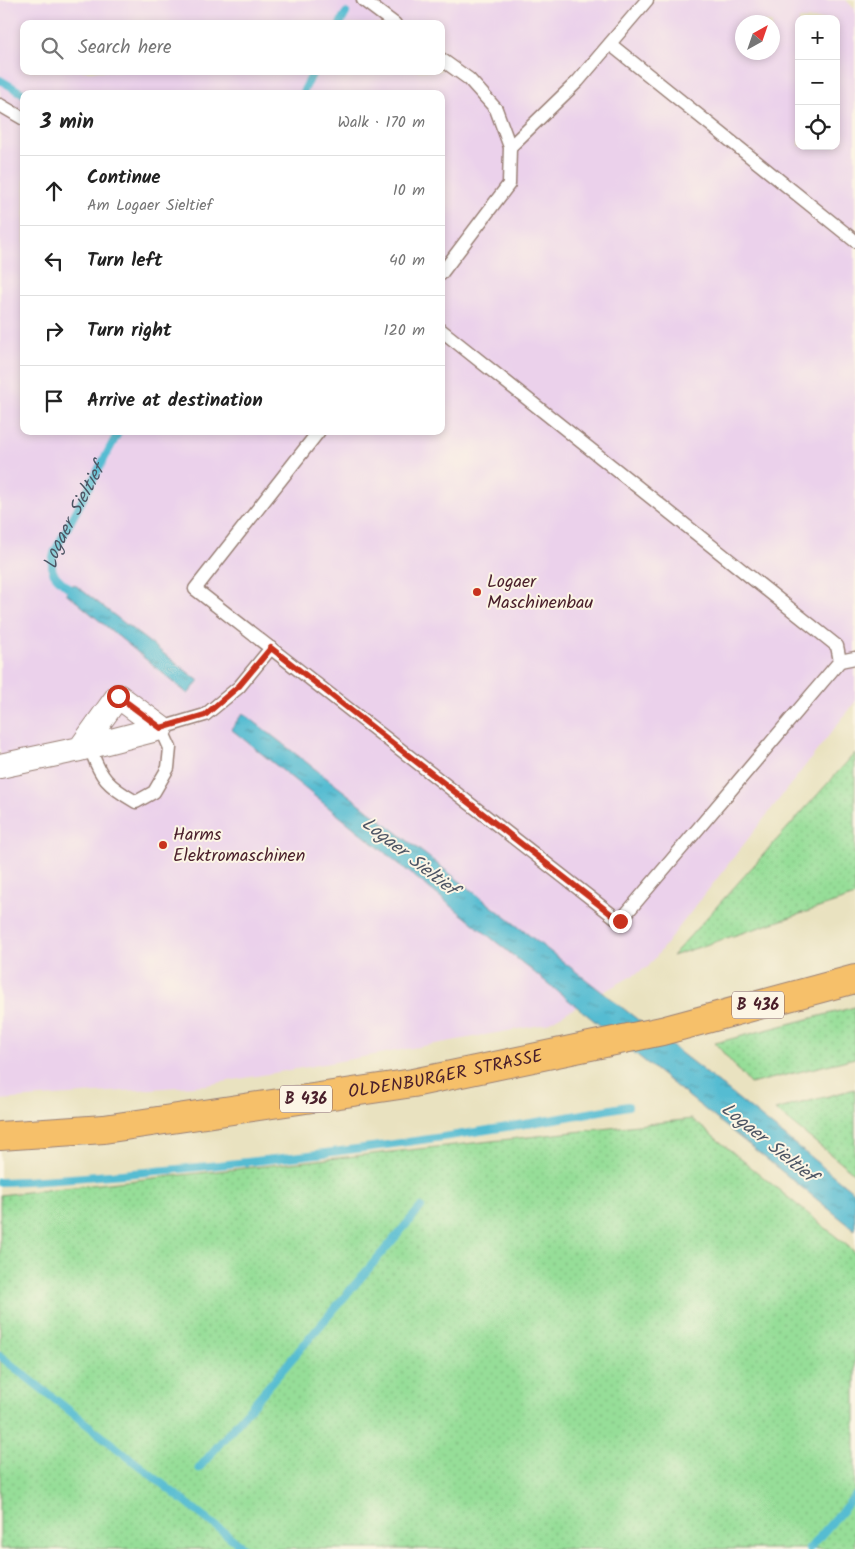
<!DOCTYPE html>
<html lang="en">
<head>
<meta charset="utf-8">
<style>
	body { margin:0; font-family:Kalam,sans-serif; background:#f2f2f2; color:#222 }
	.controls { position:absolute; right:15px; top:15px; display:grid; overflow:hidden; border-radius:10px; box-shadow:0 2px 8px #0003 }
	.controls button { width:45px; height:45px; display:grid; place-items:center; padding:0; border:0; border-bottom:1px solid #e0e0e0; background:#fff; color:#222; font:25px sans-serif }
	.compass { position:absolute; left:735px; top:15px; width:45px; height:45px; border-radius:50%; background:#fff; box-shadow:0 2px 8px #0003; rotate:40deg }
	.stop { position:absolute; width:15px; height:15px; margin:-11px; border:4px solid #c8321e; border-radius:50%; background:#fff }
	.stop.end { background:#c8321e; border-color:#fff; box-shadow:0 1px 5px #0008 }
	.list { margin:0; padding:0; list-style:none }
	h2 { display:flex; justify-content:space-between; align-items:center; height:65px; margin:0; padding:0 20px; font-size:21px }
	h2 small { font-size:16px; font-weight:400; color:#767676 }
	.list li { display:grid; grid-template-columns:32px 1fr auto; gap:15px; align-items:center; box-sizing:border-box; height:70px; padding:0 20px; border-top:1px solid #e0e0e0 }
	.list b { display:block; font-size:19px; white-space:nowrap }
	.list p { margin:0; font-size:16px; white-space:nowrap; color:#767676 }
	.list em { font-size:16px; font-style:normal; color:#767676 }
	.icon { flex:none; width:28px; height:28px; fill:none; stroke:currentColor; stroke-width:2; stroke-linecap:round; stroke-linejoin:round }
	.map { position:relative; flex:none; width:855px; height:1549px; overflow:hidden }
	.search { position:absolute; background:#fff; box-shadow:0 2px 8px #0003; left:20px; top:20px; width:425px; height:55px; display:flex; align-items:center; gap:12px; box-sizing:border-box; padding:0 18px; border-radius:10px; color:#767676; font-size:19px }
	.panel { position:absolute; background:#fff; box-shadow:0 2px 8px #0003; left:20px; top:90px; width:425px; height:345px; border-radius:10px }
	.map>svg:first-child { display:block }
	.built { fill:#ebd1eb; fill-rule:evenodd }
	.grass { fill:url(#grass-dots); stroke:#707e62 }
	.water { fill:url(#water-ripples); stroke:#506e7e }
	.lines { fill:none; stroke-linecap:round; stroke-linejoin:round }
	.stream { stroke:#55bcd2; stroke-width:8 }
	.service-casing { stroke:#9a8076; stroke-width:15 }
	.minor-casing { stroke:#9a8076; stroke-width:26 }
	.primary-casing { stroke:#9a8076; stroke-width:30 }
	.service { stroke:#fff; stroke-width:12 }
	.minor { stroke:#fff; stroke-width:24 }
	.primary { stroke:#f6c06b; stroke-width:28 }
	.route { stroke:#c8321e; stroke-width:6 }
	.poi-dot { fill:#c8321e; stroke:#fcf5e5; stroke-width:2 }
	.labels { text-anchor:middle; dominant-baseline:central; stroke-width:4; stroke-linejoin:round; paint-order:stroke }
	.shield { fill:#fcf5e5; stroke:#7f5f63; stroke-width:1 }
	.shield-label { font-size:16px; font-weight:bold; fill:#4a1f2b }
	.poi-label { font-size:18px; fill:#4a1f2b; stroke:#fcf5e5; text-anchor:start }
	.street-label { font-size:18px; fill:#4a1f2b; stroke:#fcf5e5 }
	.water-label { font-size:19px; font-style:italic; fill:#4e5665; stroke:#fcf5e5 }
</style>
</head>
<body>
<div class="map">
<svg width="855" height="1549" viewBox="0 0 855 1549">
	<defs>
		<pattern id="grass-dots" width="8" height="8" patternUnits="userSpaceOnUse" patternTransform="scale(1.25)"><rect width="8" height="8" fill="#96de98"/><path d="M2 2h.1M6 6h.1" fill="none" stroke="#83be83" stroke-width="1.8" stroke-linecap="round"/></pattern>
		<pattern id="water-ripples" width="26" height="14" patternUnits="userSpaceOnUse" patternTransform="scale(1.25)"><rect width="26" height="14" fill="#55bcd2"/><path d="M2 4q2-2 4 0t4 0M15 11q2-2 4 0t4 0" fill="none" stroke="#4898ab"/></pattern>
	</defs>
	<rect width="100%" height="100%" fill="#fcf5e5"/>
	<filter id="ink" filterUnits="userSpaceOnUse"><feTurbulence type="fractalNoise" baseFrequency=".02" numOctaves="2"/><feDisplacementMap in="SourceGraphic" scale="10" xChannelSelector="R" yChannelSelector="G"/><feConvolveMatrix kernelMatrix="1 2 1 2 8 2 1 2 1" color-interpolation-filters="sRGB"/></filter>
	<filter id="wash" filterUnits="userSpaceOnUse"><feTurbulence type="fractalNoise" baseFrequency=".0096" numOctaves="4" result="noise"/><feDisplacementMap in="SourceGraphic" scale="20" xChannelSelector="R" yChannelSelector="G"/><feGaussianBlur stdDeviation="1.12" result="paint"/><feColorMatrix in="noise" values="0 0 0 0 0 0 0 0 0 0 0 0 0 0 0 0 0 1.4 0 .05"/><feComposite in="paint" operator="in"/></filter>
	<g filter="url(#wash)">
		<rect width="100%" height="100%" fill="#e9e2c0"/>
		<path class="built" d="M0,0H846L855,9V702L648,967L546,1024L206,1085L0,1100ZM799,19H836V146H799ZM742,22H772V52H742ZM24,24H441V71H24ZM24,94H441V431H24Z"/>
		<g class="grass">
			<polygon points="855,753 855,896 672,956"/>
			<polygon points="855,1007 855,1058 750,1084 715,1043"/>
			<polygon points="855,1089 855,1174 775,1110"/>
			<polygon points="692,1119 855,1252 855,1549 0,1549 0,1195"/>
		</g>
		<g class="water">
			<polygon points="74,584 199,681 188,694 66,593"/>
			<polygon points="243,713 700,1068 855,1193 855,1230 231,729"/>
		</g>
		<g class="lines">
			<g class="stream">
				<polyline points="340,24 346,13"/>
				<polyline points="0,80 24,94"/>
				<polyline points="302,94 314,71"/>
				<path id="s1" d="M70,589C53,574 48,573 55,551L119,431"/>
				<path d="M0,1182C63,1180 126,1174 189,1168C336,1154 483,1133 628,1106"/>
				<polyline points="0,1356 245,1549"/>
				<polyline points="199,1468 421,1207"/>
				<polyline points="809,1549 855,1496"/>
			</g>
		</g>
	</g>
	<g filter="url(#ink)">
		<g class="lines">
			<defs>
				<g id="service">
					<polyline points="363,0 395,24"/>
					<polyline points="610,44 855,241"/>
					<polyline points="441,59 469,79 496,109 510,147 509,184 441,274"/>
					<polyline points="0,105 24,119"/>
					<polyline points="510,147 578,81 647,0"/>
					<polyline points="319,431 195,589 620,921 840,661 837,646 441,330"/>
					<polyline points="840,661 855,658"/>
					<path d="M90,747C100,778 108,786 136,802L154,792L168,768L170,748L161,728L205,715L239,687L271,648"/>
				</g>
				<polyline id="minor" points="0,766 80,749 161,728 118,696 80,749"/>
				<g id="primary">
					<path id="s2" d="M0,1136L104,1129L413,1083L662,1031L855,979"/>
				</g>
			</defs>
			<use href="#service" class="service-casing"/>
			<use href="#minor" class="minor-casing"/>
			<use href="#primary" class="primary-casing"/>
			<use href="#service" class="service"/>
			<use href="#minor" class="minor"/>
			<use href="#primary" class="primary"/>
		</g>
	</g>
	<g class="lines" filter="url(#ink)">
		<polyline class="route" points="118,696 161,728 205,715 239,686 271,648 620,921"/>
	</g>
	<g class="poi-dot">
		<circle cx="477" cy="592" r="5"/>
		<circle cx="163" cy="845" r="5"/>
	</g>
	<g class="labels">
		<g class="shield">
			<rect x="732" y="991.5" width="52" height="27" rx="4"/>
			<rect x="280" y="1085.5" width="52" height="27" rx="4"/>
		</g>
		<g class="shield-label">
			<text x="758" y="1005">B 436</text>
			<text x="306" y="1099">B 436</text>
		</g>
		<g class="poi-label">
			<text x="487" y="582">Logaer<tspan x="487" dy="21">Maschinenbau</tspan></text>
			<text x="173" y="835">Harms<tspan x="173" dy="21">Elektromaschinen</tspan></text>
		</g>
		<g class="street-label">
			<text stroke="none"><textPath href="#s2" startOffset="450">OLDENBURGER STRASSE</textPath></text>
		</g>
		<g class="water-label">
			<text stroke="none"><textPath href="#s1" startOffset="85">Logaer Sieltief</textPath></text>
			<text transform="translate(409 857) rotate(38)">Logaer Sieltief</text>
			<text transform="translate(768 1143) rotate(39)">Logaer Sieltief</text>
		</g>
	</g>
</svg>
<div class="controls">
<button>+</button>
<button>−</button>
<button><svg class="icon" aria-label="locate" viewBox="0 0 24 24"><circle cx="12" cy="12" r="6"/><path d="M12 2v4M12 18v4M2 12h4M18 12h4"/></svg></button>
</div>
<svg class="compass" viewBox="-18 -18 36 36"><path d="M0-13l5 13h-10z" fill="#e53935"/><path d="M0 13l5-13h-10z" fill="#767676"/></svg>
<div class="stop" style="left:118px;top:696px"></div>
<div class="stop end" style="left:620px;top:921px"></div>
<div class="search"><svg class="icon" aria-label="search" viewBox="0 0 24 24"><circle cx="10" cy="10" r="6"/><path d="M15 15l6 6"/></svg>Search here</div>
<section class="panel">
<h2>3 min<small>Walk · 170 m</small></h2>
<ul class="list">
<li><svg class="icon" aria-label="ahead" viewBox="0 0 24 24"><path d="M12 20V5M6 11l6-6 6 6"/></svg><div><b>Continue</b><p>Am Logaer Sieltief</p></div><em>10 m</em></li>
<li><svg class="icon" aria-label="left" viewBox="0 0 24 24"><path d="M17 20v-9H6M10 6l-5 5 5 5"/></svg><div><b>Turn left</b></div><em>40 m</em></li>
<li><svg class="icon" aria-label="right" viewBox="0 0 24 24"><path d="M7 20v-9h11M14 6l5 5-5 5"/></svg><div><b>Turn right</b></div><em>120 m</em></li>
<li><svg class="icon" aria-label="arrive" viewBox="0 0 24 24"><path d="M6 21V4h12l-3 4 3 4H6"/></svg><div><b>Arrive at destination</b></div></li>
</ul>
</section>
</div>
</body>
</html>
